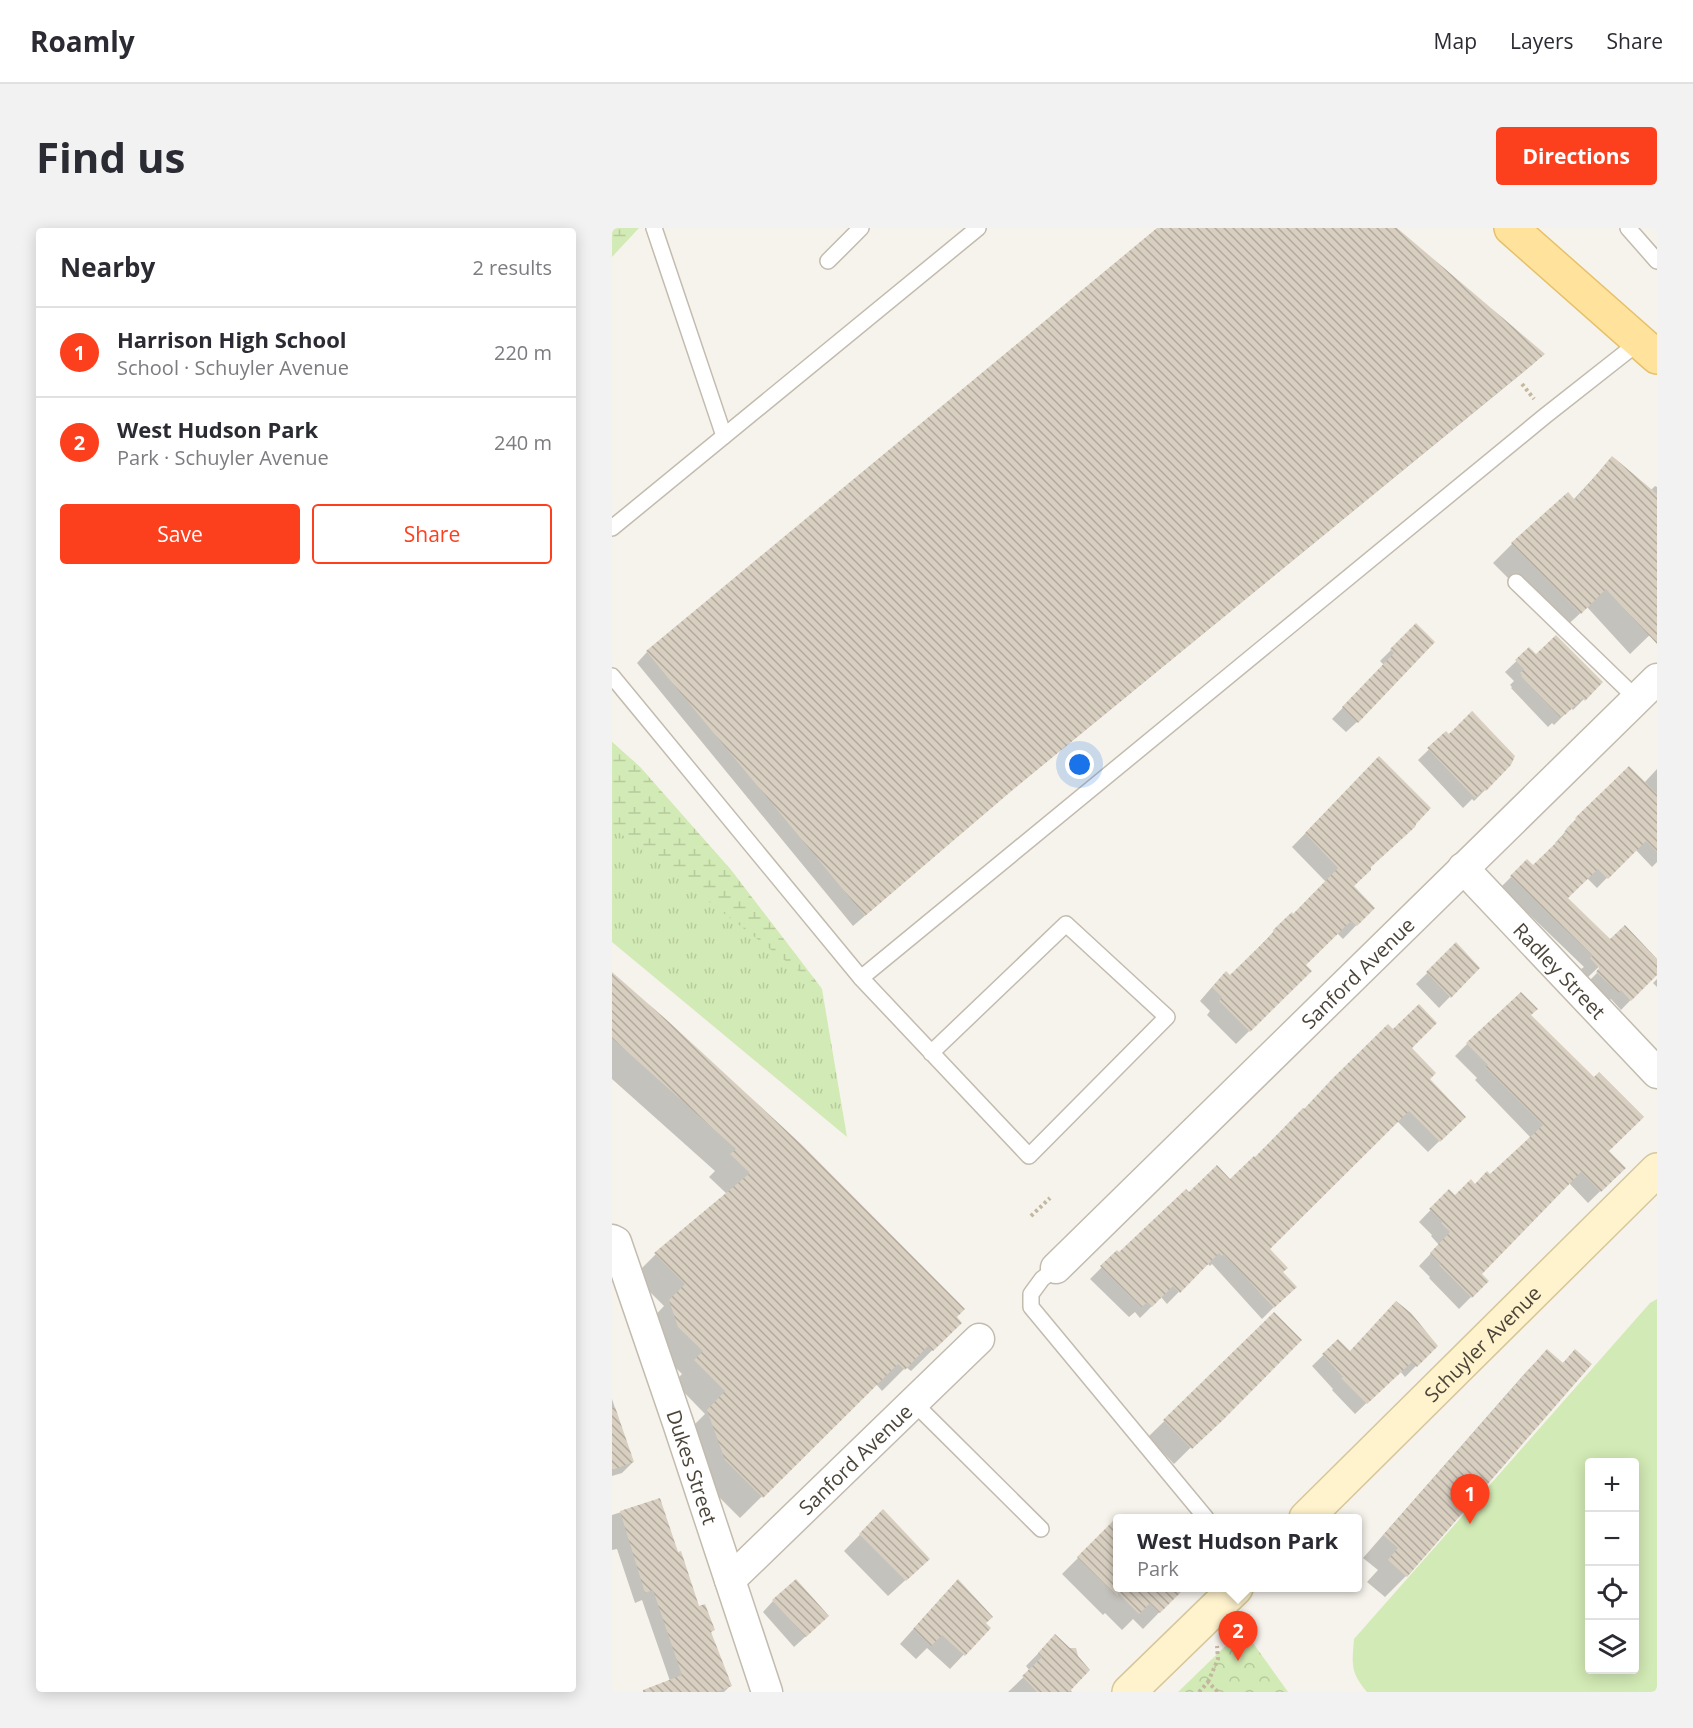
<!DOCTYPE html>
<html lang="en">
<head>
<meta charset="utf-8">
<style>
	body { margin:0; font-family:"Open Sans",sans-serif; background:#f2f2f3; color:#2b2b33 }
	.controls { position:absolute; right:18px; bottom:18px; display:grid; overflow:hidden; border-radius:6px; box-shadow:0 3px 15px #0003 }
	.controls button { width:54px; height:54px; display:grid; place-items:center; padding:0; border:0; border-bottom:2px solid #e1e1e2; background:#fff; color:#2b2b33; font:30px sans-serif }
	.you { position:absolute; left:468px; top:537px; width:21px; height:21px; margin:-15px; border:4px solid #fff; border-radius:50%; background:#1a73e8; box-shadow:0 0 0 9px #1a73e833 }
	.badge { display:grid; place-items:center; width:39px; height:39px; border-radius:50%; background:#fc3f1d; color:#fff; font-size:20px; font-weight:700 }
	.pin { position:absolute; translate:-50% -50px; filter:drop-shadow(0 2px 3px #0008) }
	.pin::after { content:''; position:absolute; top:32px; width:21px; height:18px; background:inherit; clip-path:polygon(0 0,100% 0,50% 100%) }
	.popup { position:absolute; left:501px; top:1286px; width:249px; height:78px; box-sizing:border-box; display:grid; place-content:center; border-radius:6px; background:#fff; filter:drop-shadow(0 2px 4px #0005); font-size:20px; white-space:nowrap; color:#7c7c81 }
	.popup b { font-size:22px; color:#2b2b33 }
	.popup::after { content:''; position:absolute; left:50%; top:100%; margin-left:-12px; border:12px solid transparent; border-top-color:#fff }
	.list { margin:0; padding:0; list-style:none }
	h2 { display:flex; justify-content:space-between; align-items:center; height:78px; margin:0; padding:0 24px; font-size:26px }
	h2 small { font-size:20px; font-weight:400; color:#7c7c81 }
	.list li { display:grid; grid-template-columns:39px 1fr auto; gap:18px; align-items:center; box-sizing:border-box; height:90px; padding:0 24px; border-top:2px solid #e1e1e2 }
	.list b { display:block; font-size:22px; white-space:nowrap }
	.list p { margin:0; font-size:20px; white-space:nowrap; color:#7c7c81 }
	.list em { font-size:20px; font-style:normal; color:#7c7c81 }
	.actions { display:flex; gap:12px; padding:18px 24px }
	.actions a { flex:1; padding:14px 0; border:2px solid #fc3f1d; border-radius:6px; text-align:center; font-size:21px; color:#fc3f1d }
	.actions .main { background:#fc3f1d; color:#fff }
	.icon { flex:none; width:33px; height:33px; fill:none; stroke:currentColor; stroke-width:2; stroke-linecap:round; stroke-linejoin:round }
	.map { position:relative; flex:none; width:1045px; height:1464px; overflow:hidden; border-radius:6px }
	header { display:flex; align-items:center; gap:36px; box-sizing:border-box; height:84px; padding:0 30px; background:#fff; border-bottom:2px solid #e1e1e2 }
	header strong { font-size:28px }
	nav { display:flex; gap:33px; margin-inline-start:auto; font-size:21px }
	.intro { display:flex; align-items:center; justify-content:space-between; box-sizing:border-box; height:144px; padding:0 36px }
	h1 { margin:0; font-size:42px }
	.button { padding:15px 27px; border-radius:6px; background:#fc3f1d; color:#fff; font-size:21px; font-weight:700 }
	main { display:flex; gap:36px; padding:0 36px }
	aside { flex:1; background:#fff; border-radius:6px; box-shadow:0 3px 15px #0003 }
	.map>svg:first-child { display:block }
	.grass { fill:url(#grass-tufts) }
	.forest { fill:url(#forest-crowns) }
	.wetland { fill:url(#wetland-marsh) }
	.garden { fill:#d2eab5; fill-rule:evenodd }
	.shadow { fill:#0003 }
	.building { fill:url(#building-back-hatch) }
	.lines { fill:none; stroke-linecap:round; stroke-linejoin:round }
	.lane-casing { stroke:#c2bbae; stroke-width:18 }
	.street-casing { stroke:#c2bbae; stroke-width:33 }
	.secondary-casing { stroke:#d6c79b; stroke-width:36 }
	.primary-casing { stroke:#e6c16a; stroke-width:36 }
	.path { stroke:#c4b79f; stroke-width:4; stroke-dasharray:3 3; stroke-linecap:butt }
	.lane { stroke:#fff; stroke-width:15 }
	.street { stroke:#fff; stroke-width:30 }
	.secondary { stroke:#fff3cd; stroke-width:33 }
	.primary { stroke:#ffe39c; stroke-width:33 }
	.labels { text-anchor:middle; dominant-baseline:central; stroke-width:6; stroke-linejoin:round; paint-order:stroke }
	.street-label { font-size:20px; fill:#4b4439; stroke:#fff }
</style>
</head>
<body>
<header>
<strong>Roamly</strong>
<nav><a>Map</a><a>Layers</a><a>Share</a></nav>
</header>
<div class="intro"><h1>Find us</h1><a class="button">Directions</a></div>
<main>
<aside>
<h2>Nearby<small>2 results</small></h2>
<ul class="list">
<li><span class="badge">1</span><div><b>Harrison High School</b><p>School · Schuyler Avenue</p></div><em>220 m</em></li>
<li><span class="badge">2</span><div><b>West Hudson Park</b><p>Park · Schuyler Avenue</p></div><em>240 m</em></li>
</ul>
<div class="actions"><a class="main">Save</a><a>Share</a></div>
</aside>
<div class="map">
<svg width="1045" height="1464" viewBox="0 0 1045 1464">
	<defs>
		<pattern id="grass-tufts" width="24" height="20" patternUnits="userSpaceOnUse" patternTransform="scale(1.5)"><rect width="24" height="20" fill="#d2eab5"/><path d="M3 7l-1-3M5 7V3M7 7l1-3M15 17l-1-3M17 17v-4M19 17l1-3" fill="none" stroke="#b6ca9c"/></pattern>
		<pattern id="forest-crowns" width="20" height="18" patternUnits="userSpaceOnUse" patternTransform="scale(1.5)"><rect width="20" height="18" fill="#d2eab5"/><path d="M2 6a3 3 0 1 1 6 0M12 15a3 3 0 1 1 6 0" fill="none" stroke="#b6ca9c"/></pattern>
		<pattern id="wetland-marsh" width="20" height="14" patternUnits="userSpaceOnUse" patternTransform="scale(1.5)"><rect width="20" height="14" fill="#d2eab5"/><path d="M1 5h8M5 5V1M11 12h8M15 12V8" fill="none" stroke="#b6ca9c"/></pattern>
		<pattern id="building-back-hatch" width="6" height="6" patternUnits="userSpaceOnUse" patternTransform="scale(1.5)"><rect width="6" height="6" fill="#d8cfc1"/><path d="M-1 5l2 2M0 0l6 6M5-1l2 2" fill="none" stroke="#b1aa9e"/></pattern>
	</defs>
	<rect width="100%" height="100%" fill="#f6f3ec"/>
	<polygon class="grass" points="0,514 28,539 119,642 210,761 235,909 0,714"/>
	<polygon class="forest" points="631,1401 676,1464 566,1464"/>
	<g class="wetland">
		<polygon points="0,0 27,0 0,29"/>
		<polygon points="0,514 28,539 119,642 210,761 0,599"/>
	</g>
	<path class="garden" d="M1045,1071V1464H755C738,1444 740,1436 742,1411L1038,1075ZM978,1234H1023V1442H978Z"/>
	<g class="shadow">
		<polygon points="548,0 782,0 931,126 920,137 390,570 241,698 25,435 35,424"/>
		<polygon points="1000,230 1039,262 1043,258 1045,259 1045,400 1018,426 975,379 949,403 881,335 900,316 961,272"/>
		<polygon points="804,397 745,494 734,504 720,491 772,437 768,433"/>
		<polygon points="917,421 924,428 989,454 961,482 959,480 942,497 940,495 936,499 899,460 900,459 898,457 902,453 893,444"/>
		<polygon points="834,505 873,562 862,573 860,571 851,580 806,532"/>
		<polygon points="767,530 757,640 741,659 761,680 731,711 725,705 692,737 698,743 624,816 595,787 598,783 588,773 600,759 618,749 650,718 649,717 662,703 681,688 714,654 680,619"/>
		<polygon points="1017,540 1032,555 1045,541 1045,634 1040,639 1023,621 985,660 975,650 954,670 998,713 1013,699 1045,733 1045,745 1009,782 999,771 996,774 975,755 994,736 992,734 976,749 969,741 972,739 889,659 915,633 921,639 945,616 943,615 955,602 954,601"/>
		<polygon points="844,717 866,740 827,780 804,756"/>
		<polygon points="0,746 348,1095 299,1143 294,1139 270,1163 264,1156 128,1290 92,1254 74,1205 93,1186 62,1154 70,1146 45,1121 36,1095 52,1078 22,1048 43,1027 115,966 97,949 103,943 0,851"/>
		<polygon points="1045,751 1045,759 1041,755"/>
		<polygon points="917,787 995,923 1012,940 976,975 957,955 868,1046 875,1053 847,1081 817,1050 818,1049 807,1038 827,1017 819,1008 820,1007 807,994 837,963 843,969 878,948 919,910 863,852 865,850 843,828 855,816"/>
		<polygon points="798,820 816,851 852,889 816,924 785,893 656,1021 670,1044 671,1070 650,1091 600,1036 598,1038 595,1035 555,1076 549,1069 528,1090 523,1084 517,1089 478,1051 505,1024 507,1027 577,967 618,953"/>
		<polygon points="662,1086 688,1112 562,1236 536,1209"/>
		<polygon points="726,1113 737,1124 824,1118 793,1149 788,1143 743,1186 720,1162 721,1161 700,1138"/>
		<polygon points="935,1123 950,1136 963,1123 794,1348 773,1369 755,1354 766,1342 751,1330 914,1144"/>
		<polygon points="0,1171 21,1234 10,1245 0,1248"/>
		<polygon points="47,1272 86,1380 101,1402 98,1405 118,1458 112,1464 31,1464 58,1453 30,1372 23,1375 5,1321 0,1322 0,1287"/>
		<polygon points="271,1283 299,1347 276,1368 232,1323"/>
		<polygon points="498,1298 506,1305 506,1360 566,1365 531,1401 521,1391 510,1402 493,1385 491,1387 450,1346"/>
		<polygon points="332,1367 372,1395 377,1400 338,1441 315,1420 304,1431 288,1416"/>
		<polygon points="161,1373 204,1399 182,1419 151,1384"/>
		<polygon points="443,1408 464,1429 458,1461 460,1464 396,1464 418,1443 414,1438"/>
	</g>
	<g class="building">
		<polygon points="545,0 785,0 933,126 403,560 253,688 34,423"/>
		<polygon points="1000,228 1045,266 1045,416 994,361 969,386 899,315 956,264 963,272"/>
		<polygon points="804,395 823,414 746,495 730,479 782,425 778,421"/>
		<polygon points="944,407 991,454 973,473 971,470 953,487 952,486 948,489 909,448 910,447 908,445 912,441 903,432 917,419 924,426"/>
		<polygon points="860,483 903,528 899,537 874,563 872,561 863,570 815,520 834,503 837,506"/>
		<polygon points="767,528 819,580 804,596 803,599 759,639 759,642 742,658 763,680 745,698 739,693 694,737 700,743 638,804 607,773 610,769 600,759 614,743 618,747 662,704 661,702 680,684 681,686 726,640 693,605"/>
		<polygon points="1017,538 1045,566 1045,624 1034,613 996,651 986,641 956,670 998,711 1013,697 1045,731 1045,747 1019,773 1009,762 1007,765 984,744 987,740 978,730 981,728 898,648 915,631 921,637 954,605 952,604 964,591 963,590"/>
		<polygon points="844,714 868,740 839,770 814,744"/>
		<polygon points="0,744 57,794 189,916 353,1081 345,1089 350,1095 321,1123 316,1118 293,1142 286,1136 151,1270 113,1232 95,1182 113,1163 82,1132 91,1123 66,1099 57,1072 73,1056 42,1025 138,945 118,926 124,921 0,810"/>
		<polygon points="909,764 926,781 919,787 982,849 987,844 1032,889 997,923 1014,940 989,964 969,944 870,1046 877,1053 860,1070 827,1037 829,1036 818,1025 838,1004 829,995 831,994 817,981 837,961 843,967 859,951 863,956 875,943 878,946 931,897 873,839 876,837 854,815"/>
		<polygon points="807,776 825,795 800,820 824,845 818,851 854,889 828,914 797,883 658,1021 676,1040 671,1044 685,1059 662,1080 612,1026 610,1028 607,1025 568,1065 561,1058 540,1079 535,1074 530,1079 488,1038 505,1022 507,1024 574,961 577,964 605,937 618,951 642,928 643,929 691,880 692,881 720,851 776,796 781,801"/>
		<polygon points="784,1073 799,1085 826,1118 805,1139 800,1134 755,1176 729,1150 731,1149 710,1126 726,1111 738,1123"/>
		<polygon points="662,1084 690,1112 611,1192 580,1221 551,1192"/>
		<polygon points="935,1121 951,1135 963,1121 980,1136 795,1349 776,1332 786,1320 771,1307"/>
		<polygon points="3,1179 22,1234 0,1242 0,1180"/>
		<polygon points="48,1270 66,1324 69,1323 87,1378 93,1376 103,1402 99,1404 120,1458 104,1464 31,1464 31,1462 70,1447 41,1362 33,1365 8,1283"/>
		<polygon points="271,1281 318,1331 294,1353 247,1306"/>
		<polygon points="506,1288 506,1359 574,1359 548,1385 538,1375 527,1386 506,1365 506,1369 465,1329"/>
		<polygon points="184,1351 217,1388 194,1409 160,1372"/>
		<polygon points="346,1351 381,1389 374,1395 379,1400 353,1428 330,1407 319,1418 301,1401"/>
		<polygon points="443,1406 458,1420 464,1420 466,1428 478,1442 457,1464 425,1464 410,1448 430,1429 426,1425"/>
	</g>
	<g class="lines">
		<defs>
			<g id="lane">
				<polyline points="42,0 112,208"/>
				<polyline points="1016,0 1045,33"/>
				<polyline points="216,33 249,0"/>
				<polyline points="0,300 366,0"/>
				<polyline points="904,354 1025,471"/>
				<polyline points="0,448 249,750"/>
				<polyline points="319,825 454,696 555,789 417,928 249,750 933,188 1027,114"/>
				<polyline points="444,1040 430,1051 419,1066 419,1079 594,1290"/>
				<polyline points="301,1174 429,1301"/>
			</g>
			<g id="street">
				<path id="s1" d="M851,640L1045,845"/>
				<path id="s2" d="M0,1012L4,1014L66,1195L155,1464"/>
				<path id="s3" d="M444,1040L1045,451"/>
				<path id="s4" d="M118,1352L367,1111"/>
			</g>
			<g id="secondary">
				<path id="s5" d="M694,1290L1045,942"/>
				<polyline points="517,1464 624,1360"/>
			</g>
			<polyline id="primary" points="899,0 1045,129"/>
		</defs>
		<use href="#lane" class="lane-casing"/>
		<use href="#street" class="street-casing"/>
		<use href="#secondary" class="secondary-casing"/>
		<use href="#primary" class="primary-casing"/>
		<g class="path">
			<polyline points="910,156 922,171"/>
			<polyline points="419,988 438,970"/>
			<polyline points="596,1454 606,1431 605,1418"/>
			<polyline points="587,1464 596,1454 606,1464"/>
		</g>
		<use href="#lane" class="lane"/>
		<use href="#street" class="street"/>
		<use href="#secondary" class="secondary"/>
		<use href="#primary" class="primary"/>
	</g>
	<g class="labels">
		<g class="street-label">
			<text stroke="none"><textPath href="#s1" startOffset="141">Radley Street</textPath></text>
			<text stroke="none"><textPath href="#s3" startOffset="422">Sanford Avenue</textPath></text>
			<text stroke="none"><textPath href="#s5" startOffset="248">Schuyler Avenue</textPath></text>
			<text stroke="none"><textPath href="#s4" startOffset="174">Sanford Avenue</textPath></text>
			<text stroke="none"><textPath href="#s2" startOffset="242">Dukes Street</textPath></text>
		</g>
	</g>
</svg>
<div class="controls">
<button>+</button>
<button>−</button>
<button><svg class="icon" aria-label="locate" viewBox="0 0 24 24"><circle cx="12" cy="12" r="6"/><path d="M12 2v4M12 18v4M2 12h4M18 12h4"/></svg></button>
<button><svg class="icon" aria-label="layers" viewBox="0 0 24 24"><path d="M12 4l9 5-9 5-9-5zM3 14l9 5 9-5"/></svg></button>
</div>
<div class="you"></div>
<div class="pin badge" style="left:858px;top:1296px">1</div>
<div class="pin badge" style="left:626px;top:1433px">2</div>
<div class="popup"><b>West Hudson Park</b>Park</div>
</div>
</main>
</body>
</html>
